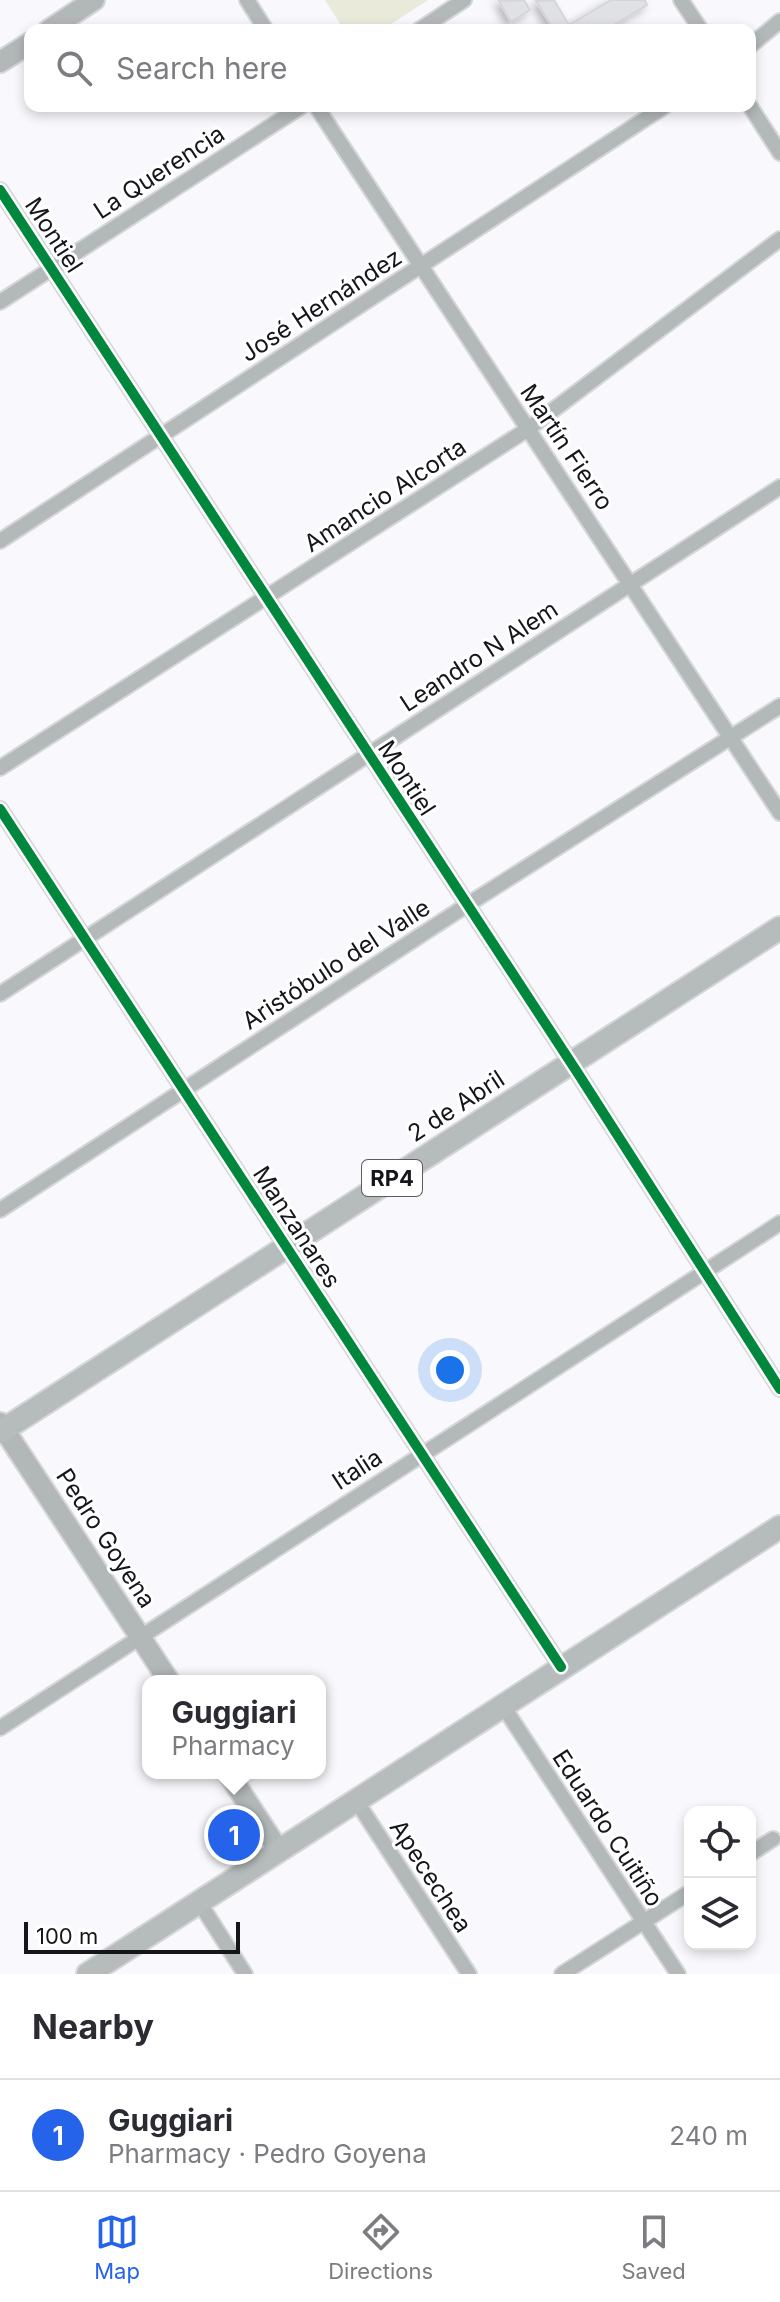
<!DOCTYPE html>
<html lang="en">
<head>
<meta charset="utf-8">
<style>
	body { margin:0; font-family:Inter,sans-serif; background:#f2f2f3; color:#2b2b33 }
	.controls { position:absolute; right:24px; bottom:24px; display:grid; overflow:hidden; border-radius:16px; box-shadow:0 4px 12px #0003 }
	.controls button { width:72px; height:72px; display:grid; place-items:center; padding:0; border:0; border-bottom:2px solid #e1e1e2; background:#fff; color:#2b2b33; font:40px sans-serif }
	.scale { position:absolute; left:24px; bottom:20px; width:216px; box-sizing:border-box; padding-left:8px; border:4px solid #15161a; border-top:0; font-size:22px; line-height:28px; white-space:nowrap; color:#15161a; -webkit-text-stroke:6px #fff; paint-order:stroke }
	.you { position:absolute; left:450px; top:1370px; width:28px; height:28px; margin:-20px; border:6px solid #fff; border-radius:50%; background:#1a73e8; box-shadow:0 0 0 12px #1a73e833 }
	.badge { display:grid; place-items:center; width:52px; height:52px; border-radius:50%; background:#2563eb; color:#fff; font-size:26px; font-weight:700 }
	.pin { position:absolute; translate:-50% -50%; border:4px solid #fff; box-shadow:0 2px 8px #0006 }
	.popup { position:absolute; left:142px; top:1675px; width:184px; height:104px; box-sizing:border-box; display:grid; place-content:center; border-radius:16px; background:#fff; filter:drop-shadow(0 2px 6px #0005); font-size:26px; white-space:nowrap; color:#7c7c81 }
	.popup b { font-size:30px; color:#2b2b33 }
	.popup::after { content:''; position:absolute; left:50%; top:100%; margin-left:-16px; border:16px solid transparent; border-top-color:#fff }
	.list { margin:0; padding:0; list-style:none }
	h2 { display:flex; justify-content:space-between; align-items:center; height:104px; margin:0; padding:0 32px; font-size:34px }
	h2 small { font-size:26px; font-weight:400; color:#7c7c81 }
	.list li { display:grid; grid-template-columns:52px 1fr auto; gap:24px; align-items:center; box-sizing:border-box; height:112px; padding:0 32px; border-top:2px solid #e1e1e2 }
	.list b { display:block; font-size:30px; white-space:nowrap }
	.list p { margin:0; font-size:26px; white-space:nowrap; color:#7c7c81 }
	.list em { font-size:26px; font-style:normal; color:#7c7c81 }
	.icon { flex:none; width:44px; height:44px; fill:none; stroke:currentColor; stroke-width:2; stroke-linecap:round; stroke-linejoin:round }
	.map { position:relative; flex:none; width:780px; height:1974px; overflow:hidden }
	.search { position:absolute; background:#fff; box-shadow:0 4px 12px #0003; left:24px; right:24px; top:24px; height:88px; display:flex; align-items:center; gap:20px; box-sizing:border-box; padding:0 28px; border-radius:16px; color:#7c7c81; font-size:30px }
	.sheet { height:216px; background:#fff }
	nav { display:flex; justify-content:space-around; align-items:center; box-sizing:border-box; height:112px; border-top:2px solid #e1e1e2; background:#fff; font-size:22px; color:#7c7c81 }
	nav a { display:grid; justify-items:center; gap:4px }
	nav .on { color:#2563eb }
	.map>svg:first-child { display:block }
	.green { fill:#e9eada }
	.building { fill:#e0e1e5; stroke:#d5d5d9; stroke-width:2; filter:url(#shadow) }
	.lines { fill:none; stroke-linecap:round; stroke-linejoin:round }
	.street-casing { stroke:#d5d6d8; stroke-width:18 }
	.secondary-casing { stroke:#d5d6d8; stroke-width:24 }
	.primary-casing { stroke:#d5d6d8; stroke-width:26 }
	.street { stroke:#b3b8b8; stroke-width:14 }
	.secondary { stroke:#b2b8b8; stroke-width:20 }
	.primary { stroke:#b6bbbc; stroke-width:22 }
	.cycleway-casing { stroke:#fff; stroke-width:15 }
	.cycleway { stroke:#00873e; stroke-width:10 }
	.labels { text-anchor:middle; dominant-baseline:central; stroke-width:6; stroke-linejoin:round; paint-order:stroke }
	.shield { fill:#fff; stroke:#5b5c5f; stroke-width:2 }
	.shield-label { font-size:22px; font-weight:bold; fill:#15161a }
	.street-label { font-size:24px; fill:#15161a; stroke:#fff }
</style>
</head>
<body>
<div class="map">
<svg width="780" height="1974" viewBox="0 0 780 1974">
	<defs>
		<filter id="shadow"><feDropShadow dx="-4" dy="4" stdDeviation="4" flood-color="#0004"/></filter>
	</defs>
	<rect width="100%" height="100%" fill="#f9f9fd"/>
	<polygon class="green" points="325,0 428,0 382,30 344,30"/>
	<g class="building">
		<polygon points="524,0 530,10 511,22 499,1"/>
		<polygon points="554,0 569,25 611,0 645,0 647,5 605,30 554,30 536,1"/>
	</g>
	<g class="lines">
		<defs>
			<g id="street">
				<polyline points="247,0 266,30"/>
				<polyline points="681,0 701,30"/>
				<polyline points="419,30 464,0"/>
				<polyline points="750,46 780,21"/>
				<polyline points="316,106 780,813"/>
				<polyline points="750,106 780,153"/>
				<polyline points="0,190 579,1075 780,1389"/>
				<polyline points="0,302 302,106"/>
				<polyline points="0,541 665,106"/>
				<polyline points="0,768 528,429 780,239"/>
				<polyline points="0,809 561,1667"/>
				<polyline points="0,994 780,487"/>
				<polyline points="0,1210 467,905 780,706"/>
				<polyline points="503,1706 678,1974"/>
				<polyline points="0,1728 780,1223"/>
				<polyline points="357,1802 469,1974"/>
				<polyline points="750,1854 773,1839"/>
				<polyline points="199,1902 245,1974"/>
				<polyline points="562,1974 690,1892"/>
			</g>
			<g id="secondary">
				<polyline points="49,30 94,0"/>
				<polyline points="0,62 30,43"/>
				<polyline points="0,1423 169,1681"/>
				<polyline points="228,1773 279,1851"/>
			</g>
			<g id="primary">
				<polyline points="0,1432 780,928"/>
				<polyline points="88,1974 780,1527"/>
			</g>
		</defs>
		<use href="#street" class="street-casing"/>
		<use href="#secondary" class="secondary-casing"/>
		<use href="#primary" class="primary-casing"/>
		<use href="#street" class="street"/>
		<use href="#secondary" class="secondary"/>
		<use href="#primary" class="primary"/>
		<defs>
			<g id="cycleway">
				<polyline points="0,190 579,1075 780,1389"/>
				<polyline points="0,809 561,1667"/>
			</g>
		</defs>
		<use href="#cycleway" class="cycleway-casing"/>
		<use href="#cycleway" class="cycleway"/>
	</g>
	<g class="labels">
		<rect class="shield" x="362" y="1160" width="60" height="36" rx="6"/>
		<g class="shield-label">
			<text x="392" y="1178">RP4</text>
		</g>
		<g class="street-label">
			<text transform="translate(159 172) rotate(-33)">La Querencia</text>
			<text transform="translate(54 235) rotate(57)">Montiel</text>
			<text transform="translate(321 305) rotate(-33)">José Hernández</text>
			<text transform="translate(567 447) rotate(56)">Martín Fierro</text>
			<text transform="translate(385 495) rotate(-33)">Amancio Alcorta</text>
			<text transform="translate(479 656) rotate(-33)">Leandro N Alem</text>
			<text transform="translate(407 778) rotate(57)">Montiel</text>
			<text transform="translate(336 964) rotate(-33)">Aristóbulo del Valle</text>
			<text transform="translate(456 1106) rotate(-33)">2 de Abril</text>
			<text transform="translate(297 1227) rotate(57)">Manzanares</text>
			<text transform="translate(357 1469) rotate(-33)">Italia</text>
			<text transform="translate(106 1538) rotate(57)">Pedro Goyena</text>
			<text transform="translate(608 1828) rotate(57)">Eduardo Cuitiño</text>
			<text transform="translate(431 1876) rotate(57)">Apecechea</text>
		</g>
	</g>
</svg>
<div class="controls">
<button><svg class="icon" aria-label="locate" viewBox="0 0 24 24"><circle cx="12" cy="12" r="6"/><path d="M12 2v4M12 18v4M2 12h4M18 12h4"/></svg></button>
<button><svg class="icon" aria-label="layers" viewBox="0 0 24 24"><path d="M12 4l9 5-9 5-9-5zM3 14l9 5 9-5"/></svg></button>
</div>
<div class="scale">100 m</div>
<div class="you"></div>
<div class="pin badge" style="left:234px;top:1835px">1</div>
<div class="popup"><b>Guggiari</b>Pharmacy</div>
<div class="search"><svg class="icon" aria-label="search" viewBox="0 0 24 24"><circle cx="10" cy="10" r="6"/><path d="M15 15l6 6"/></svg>Search here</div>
</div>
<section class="sheet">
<h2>Nearby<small></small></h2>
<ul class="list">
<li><span class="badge">1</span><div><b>Guggiari</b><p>Pharmacy · Pedro Goyena</p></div><em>240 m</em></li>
</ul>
</section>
<nav>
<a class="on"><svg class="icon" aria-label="map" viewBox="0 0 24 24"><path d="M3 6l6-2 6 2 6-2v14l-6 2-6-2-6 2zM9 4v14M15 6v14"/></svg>Map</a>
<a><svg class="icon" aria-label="directions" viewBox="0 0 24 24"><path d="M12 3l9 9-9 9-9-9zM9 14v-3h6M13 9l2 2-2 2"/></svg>Directions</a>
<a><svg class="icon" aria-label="saved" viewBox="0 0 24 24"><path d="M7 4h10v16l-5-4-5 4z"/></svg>Saved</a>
</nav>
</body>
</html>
